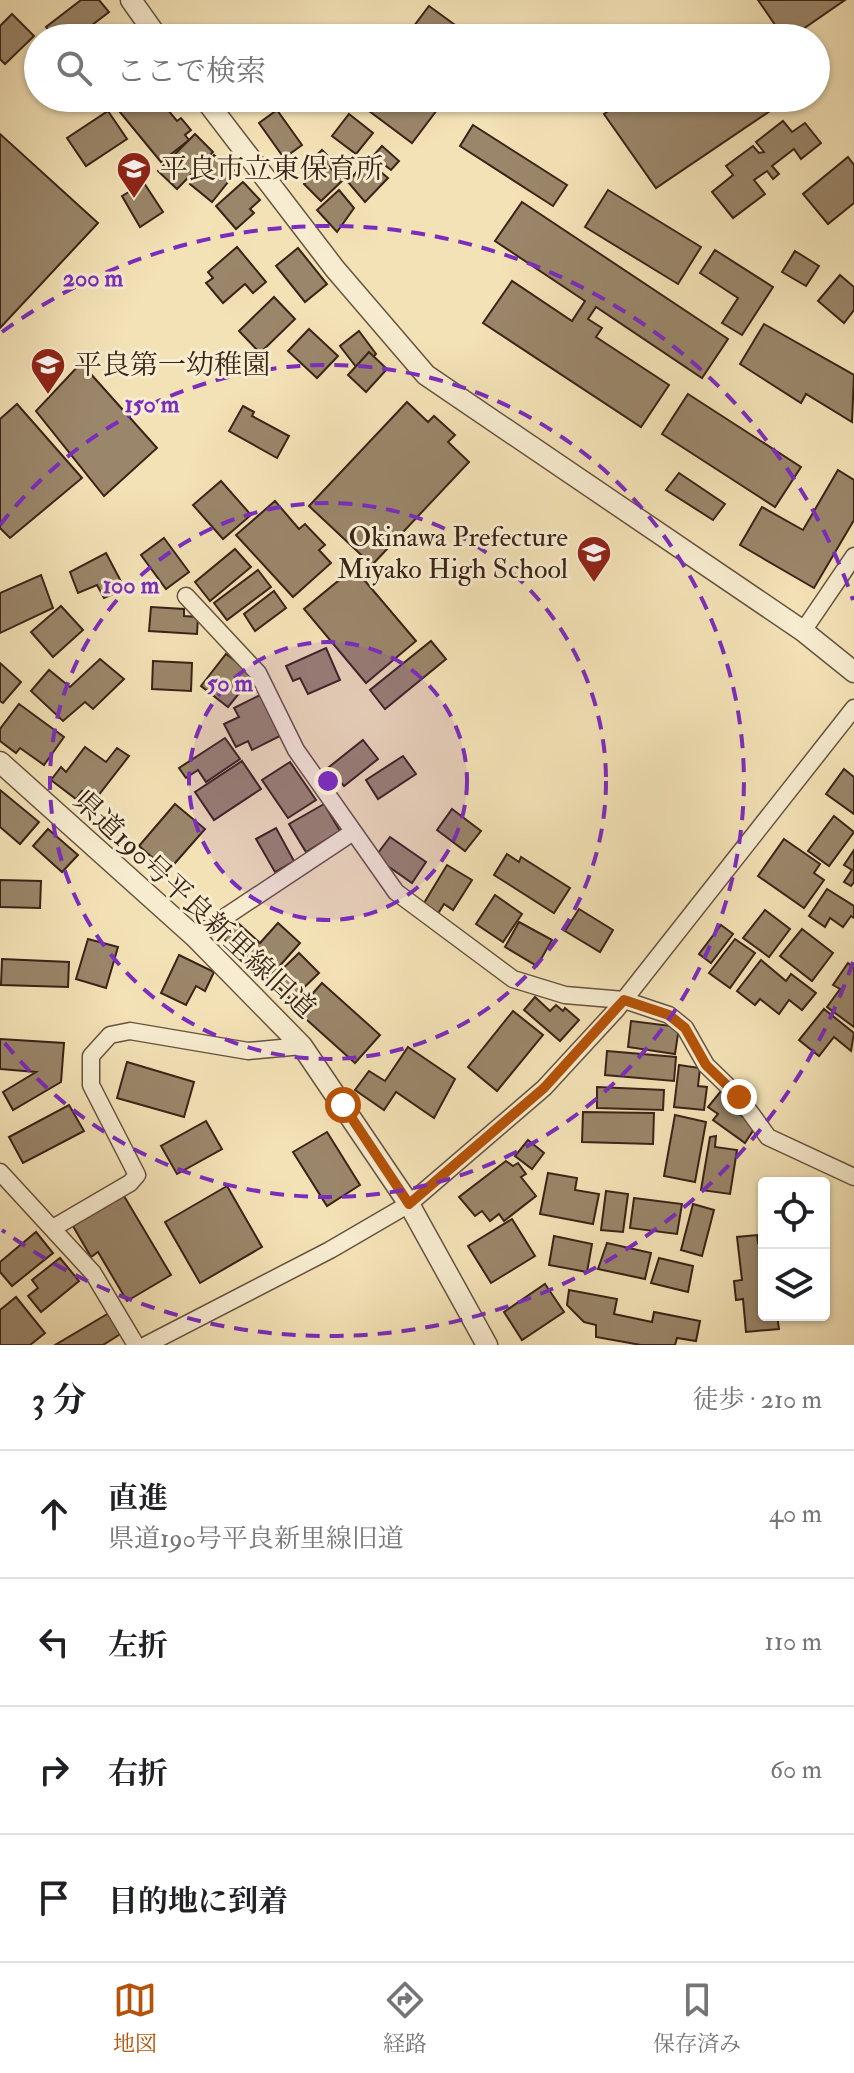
<!DOCTYPE html>
<html lang="ja">
<head>
<meta charset="utf-8">
<style>
	body { margin:0; font-family:"IM FELL Double Pica","Noto Serif JP",serif; background:#f6f6f6; color:#202124 }
	.controls { position:absolute; right:24px; bottom:24px; display:grid; overflow:hidden; border-radius:8px; box-shadow:0 2px 6px #0004 }
	.controls button { width:72px; height:72px; display:grid; place-items:center; padding:0; border:0; border-bottom:2px solid #e0e0e0; background:#fff; color:#202124; font:40px sans-serif }
	.stop { position:absolute; width:24px; height:24px; margin:-18px; border:6px solid #b45309; border-radius:50%; background:#fff }
	.stop.end { background:#b45309; border-color:#fff; box-shadow:0 2px 8px #0008 }
	.list { margin:0; padding:0; list-style:none }
	h2 { display:flex; justify-content:space-between; align-items:center; height:104px; margin:0; padding:0 32px; font-size:34px }
	h2 small { font-size:26px; font-weight:400; color:#757577 }
	.list li { display:grid; grid-template-columns:52px 1fr auto; gap:24px; align-items:center; box-sizing:border-box; height:128px; padding:0 32px; border-top:2px solid #e0e0e0 }
	.list b { display:block; font-size:30px; white-space:nowrap }
	.list p { margin:0; font-size:26px; white-space:nowrap; color:#757577 }
	.list em { font-size:26px; font-style:normal; color:#757577 }
	.icon { flex:none; width:44px; height:44px; fill:none; stroke:currentColor; stroke-width:2; stroke-linecap:round; stroke-linejoin:round }
	.map { position:relative; flex:none; width:854px; height:1345px; overflow:hidden }
	.search { position:absolute; background:#fff; box-shadow:0 2px 6px #0004; left:24px; right:24px; top:24px; height:88px; display:flex; align-items:center; gap:20px; box-sizing:border-box; padding:0 28px; border-radius:44px; color:#757577; font-size:30px }
	.sheet { height:616px; background:#fff }
	nav { display:flex; justify-content:space-around; align-items:center; box-sizing:border-box; height:112px; border-top:2px solid #e0e0e0; background:#fff; font-size:22px; color:#757577 }
	nav a { display:grid; justify-items:center; gap:4px }
	nav .on { color:#b45309 }
	.map>svg:first-child { display:block }
	.building { fill:#9a866a; stroke:#3a2317; stroke-width:2 }
	.lines { fill:none; stroke-linecap:round; stroke-linejoin:round }
	.minor-casing { stroke:#68533f; stroke-width:19 }
	.tertiary-casing { stroke:#68533f; stroke-width:23 }
	.minor { stroke:#f7ecd0; stroke-width:16 }
	.tertiary { stroke:#f7ecd0; stroke-width:20 }
	.route { stroke:#b45309; stroke-width:10 }
	.ring { fill:none; stroke:#7b2cbf; stroke-width:4; stroke-dasharray:14 10 }
	.labels { text-anchor:middle; dominant-baseline:central; stroke-width:6; stroke-linejoin:round; paint-order:stroke }
	.poi-label { font-size:28px; fill:#3a2317; stroke:#f7ecd0; text-anchor:start }
	.street-label { font-size:28px; fill:#3a2317; stroke:#f7ecd0 }
	.centre { fill:#7b2cbf; stroke:#f7ecd0; stroke-width:4 }
	.ring-label { font-size:24px; text-anchor:middle; font-weight:bold; fill:#7b2cbf; stroke:#f7ecd0; stroke-width:6; stroke-linejoin:round; paint-order:stroke }
</style>
</head>
<body>
<div class="map">
<svg width="854" height="1345" viewBox="0 0 854 1345">
	<rect width="100%" height="100%" fill="#f3e2b6"/>
	<filter id="stains"><feTurbulence type="fractalNoise" baseFrequency=".0025" numOctaves="4"/><feColorMatrix values="0 0 0 0 .2 0 0 0 0 .09 0 0 0 0 .02 0 0 0 .5 -.17"/></filter>
	<radialGradient id="worn" r=".72"><stop offset=".6" stop-color="#630" stop-opacity="0"/><stop offset="1" stop-color="#630" stop-opacity=".3"/></radialGradient>
	<g class="building">
		<polygon points="81,0 99,0 109,12 75,38 55,38 46,27"/>
		<polygon points="758,0 845,0 790,38 784,38"/>
		<polygon points="429,6 473,38 405,38"/>
		<polygon points="12,14 34,36 5,64 0,59 0,26"/>
		<polygon points="124,98 158,98 177,121 181,118 191,130 185,135 189,140 161,162 115,106"/>
		<polygon points="360,98 446,98 412,143 357,102"/>
		<polygon points="628,98 766,98 773,109 656,188 604,114"/>
		<polygon points="277,110 302,145 284,158 259,123"/>
		<polygon points="108,111 127,139 86,166 67,138"/>
		<polygon points="349,114 373,133 356,154 332,136"/>
		<polygon points="783,121 792,132 805,123 821,143 801,159 794,149 772,166 779,174 773,179 767,171 754,180 765,194 733,218 712,192 733,175 726,166 753,146 759,153 764,152 756,142"/>
		<polygon points="473,125 567,185 553,206 460,146"/>
		<polygon points="0,134 98,223 0,328"/>
		<polygon points="195,134 213,152 177,189 158,171"/>
		<polygon points="382,146 399,161 391,170 373,156"/>
		<polygon points="322,150 334,162 329,167 343,180 321,201 304,184 313,176 304,167"/>
		<polygon points="214,155 236,172 212,202 190,184"/>
		<polygon points="848,157 854,165 854,203 828,224 803,194"/>
		<polygon points="367,160 388,178 365,202 348,182"/>
		<polygon points="243,182 260,200 250,209 254,213 236,229 216,206"/>
		<polygon points="144,183 163,212 140,227 122,196"/>
		<polygon points="339,190 354,208 337,232 317,210"/>
		<polygon points="608,190 701,247 678,284 585,227"/>
		<polygon points="522,202 728,339 702,378 596,307 588,319 602,328 596,337 669,385 641,427 483,323 512,281 572,321 585,301 495,241"/>
		<polygon points="237,247 266,282 253,293 245,284 223,303 206,283 213,278 208,272"/>
		<polygon points="298,248 327,284 305,302 276,266"/>
		<polygon points="715,250 773,287 742,335 722,323 738,298 700,273"/>
		<polygon points="795,251 819,266 806,286 782,272"/>
		<polygon points="840,275 854,287 854,310 844,323 818,301"/>
		<polygon points="274,297 295,319 260,353 239,331"/>
		<polygon points="764,324 854,375 852,422 806,394 801,403 740,364"/>
		<polygon points="309,329 338,356 317,378 288,351"/>
		<polygon points="359,331 376,354 360,372 340,346"/>
		<polygon points="369,352 387,369 366,392 348,375"/>
		<polygon points="81,363 157,448 104,496 36,411"/>
		<polygon points="688,394 801,467 775,507 662,434"/>
		<polygon points="407,402 428,422 434,416 455,435 448,442 469,462 372,565 309,506"/>
		<polygon points="17,404 82,478 10,538 0,528 0,419"/>
		<polygon points="243,406 254,412 252,416 289,436 277,458 229,431"/>
		<polygon points="838,470 854,480 854,520 814,588 740,545 762,507 803,530"/>
		<polygon points="679,473 725,504 713,520 666,490"/>
		<polygon points="221,481 251,515 223,539 193,505"/>
		<polygon points="275,501 299,529 305,524 325,545 319,550 331,563 293,597 236,535"/>
		<polygon points="164,538 189,572 166,589 141,555"/>
		<polygon points="235,549 251,567 210,601 195,582"/>
		<polygon points="106,553 125,589 104,598 97,585 78,593 70,572"/>
		<polygon points="354,568 416,641 366,683 304,609"/>
		<polygon points="258,570 271,587 227,620 214,603"/>
		<polygon points="41,575 53,608 0,633 0,593"/>
		<polygon points="274,591 286,608 255,631 244,614"/>
		<polygon points="61,606 83,630 53,657 31,632"/>
		<polygon points="151,607 184,609 184,616 198,617 197,634 149,631"/>
		<polygon points="431,641 446,659 385,709 370,690"/>
		<polygon points="326,648 340,680 308,694 300,678 293,681 286,666"/>
		<polygon points="226,654 254,675 228,707 201,686"/>
		<polygon points="100,659 124,679 93,709 85,702 63,721 31,691 49,670 70,687"/>
		<polygon points="153,661 192,663 191,691 152,689"/>
		<polygon points="0,663 21,682 3,703 0,701"/>
		<polygon points="260,695 280,736 252,750 248,741 236,747 224,724 239,717 234,708"/>
		<polygon points="19,704 64,737 44,765 20,748 16,753 0,741 0,729"/>
		<polygon points="225,738 240,759 206,782 198,770 186,778 179,768"/>
		<polygon points="363,740 378,759 344,786 329,767"/>
		<polygon points="85,747 106,762 117,748 129,756 94,801 82,791 76,799 51,780 61,767 66,772"/>
		<polygon points="403,756 416,774 378,799 366,780"/>
		<polygon points="242,761 261,789 214,820 195,792"/>
		<polygon points="290,762 316,800 288,818 262,780"/>
		<polygon points="844,769 854,777 854,814 826,794"/>
		<polygon points="0,790 39,822 20,844 0,827"/>
		<polygon points="175,804 205,829 168,871 139,846"/>
		<polygon points="324,804 340,831 306,852 289,824"/>
		<polygon points="452,809 481,831 465,851 437,830"/>
		<polygon points="834,816 854,832 829,866 808,851"/>
		<polygon points="276,828 294,861 275,872 256,839"/>
		<polygon points="48,829 78,855 62,872 33,846"/>
		<polygon points="390,837 426,862 412,883 375,857"/>
		<polygon points="784,839 820,864 814,873 824,880 804,908 758,876"/>
		<polygon points="854,850 854,882 851,886 844,882 852,870 844,865"/>
		<polygon points="507,854 519,862 521,857 570,888 554,913 494,875"/>
		<polygon points="447,865 472,880 453,910 444,904 436,917 421,908"/>
		<polygon points="0,880 41,881 40,908 0,907"/>
		<polygon points="827,889 854,906 854,918 851,916 843,927 830,918 825,927 809,916"/>
		<polygon points="495,895 522,914 503,942 476,924"/>
		<polygon points="579,909 613,930 600,952 565,931"/>
		<polygon points="765,910 790,929 769,957 743,938"/>
		<polygon points="519,922 552,940 537,966 505,947"/>
		<polygon points="238,923 260,943 278,923 300,943 268,979 224,939"/>
		<polygon points="721,925 733,934 711,963 699,954"/>
		<polygon points="802,929 833,953 812,981 780,956"/>
		<polygon points="88,939 118,947 106,988 76,979"/>
		<polygon points="735,939 755,953 730,988 709,973"/>
		<polygon points="299,953 319,973 291,1000 271,980"/>
		<polygon points="179,955 214,972 205,991 196,986 186,1005 161,993"/>
		<polygon points="2,959 69,962 68,987 1,985"/>
		<polygon points="761,960 786,981 791,974 816,993 802,1010 789,1000 779,1014 760,999 755,1005 737,991"/>
		<polygon points="848,963 854,968 854,1027 827,1007 840,989 833,985"/>
		<polygon points="322,983 380,1035 355,1063 297,1011"/>
		<polygon points="535,997 550,1011 556,1005 563,1011 565,1008 579,1020 560,1041 524,1010"/>
		<polygon points="824,1009 854,1033 851,1051 834,1037 819,1056 799,1040"/>
		<polygon points="513,1011 543,1035 497,1091 468,1067"/>
		<polygon points="631,1021 679,1027 675,1054 628,1047"/>
		<polygon points="0,1039 64,1043 61,1082 13,1110 3,1092 36,1072 0,1069"/>
		<polygon points="408,1047 455,1079 434,1118 396,1092 384,1110 355,1090 369,1071 385,1081"/>
		<polygon points="607,1051 676,1057 674,1081 605,1075"/>
		<polygon points="127,1062 194,1082 184,1117 117,1098"/>
		<polygon points="679,1065 700,1068 698,1086 707,1087 704,1110 674,1107"/>
		<polygon points="597,1087 664,1090 663,1110 597,1108"/>
		<polygon points="721,1091 737,1102 732,1109 756,1126 745,1143 713,1120 718,1114 708,1107"/>
		<polygon points="69,1105 84,1131 23,1163 9,1137"/>
		<polygon points="583,1112 654,1113 653,1144 582,1142"/>
		<polygon points="675,1115 706,1122 695,1182 664,1176"/>
		<polygon points="206,1121 222,1149 177,1174 161,1146"/>
		<polygon points="327,1132 360,1185 327,1206 293,1152"/>
		<polygon points="716,1136 715,1147 737,1150 730,1194 701,1190 710,1137"/>
		<polygon points="528,1140 544,1153 532,1169 515,1156"/>
		<polygon points="506,1161 513,1166 518,1163 526,1174 521,1177 536,1196 504,1221 499,1214 490,1221 482,1211 475,1216 459,1197"/>
		<polygon points="548,1173 577,1178 575,1190 599,1194 593,1224 540,1214"/>
		<polygon points="227,1186 262,1247 200,1283 165,1222"/>
		<polygon points="606,1191 628,1194 623,1232 601,1230"/>
		<polygon points="124,1196 171,1275 127,1301 98,1252 91,1257 73,1226"/>
		<polygon points="634,1198 682,1204 677,1234 630,1228"/>
		<polygon points="693,1204 714,1210 702,1256 681,1250"/>
		<polygon points="512,1219 535,1256 491,1283 468,1246"/>
		<polygon points="36,1232 53,1253 12,1286 0,1272 0,1262"/>
		<polygon points="757,1235 758,1243 764,1242 764,1315 777,1315 779,1329 746,1332 743,1299 736,1300 734,1281 742,1280 737,1237"/>
		<polygon points="554,1236 592,1244 587,1272 549,1265"/>
		<polygon points="607,1243 651,1253 645,1279 598,1269"/>
		<polygon points="60,1258 79,1281 41,1312 28,1296 38,1288 32,1280"/>
		<polygon points="659,1258 693,1266 688,1292 651,1283"/>
		<polygon points="545,1284 564,1312 522,1340 504,1312"/>
		<polygon points="569,1290 617,1299 614,1314 652,1322 654,1312 700,1321 696,1341 677,1338 675,1345 641,1345 596,1337 596,1325 584,1322 567,1305"/>
		<polygon points="16,1297 45,1333 30,1345 0,1345 0,1310"/>
		<polygon points="109,1313 122,1333 103,1345 55,1345"/>
	</g>
	<g class="lines">
		<defs>
			<g id="minor">
				<polyline points="186,596 258,673 296,750 396,892 513,979 565,995 624,1000 669,1015 685,1028 706,1065 739,1097 768,1137 854,1177"/>
				<polyline points="803,631 854,556"/>
				<polyline points="195,937 353,832"/>
				<polyline points="0,1172 93,1273 136,1345"/>
				<polyline points="53,1228 130,1183 137,1175 91,1085 91,1056 110,1035 130,1031 248,1051 302,1046"/>
				<polyline points="146,1345 330,1250 409,1204 544,1088 616,1010 854,708"/>
			</g>
			<g id="tertiary">
				<polyline points="131,0 158,38"/>
				<polyline points="204,98 335,269 426,375 803,631 854,672"/>
				<polyline points="0,762 195,937 302,1046 409,1204 487,1345"/>
			</g>
		</defs>
		<use href="#minor" class="minor-casing"/>
		<use href="#tertiary" class="tertiary-casing"/>
		<use href="#minor" class="minor"/>
		<use href="#tertiary" class="tertiary"/>
	</g>
	<g class="lines">
		<polyline class="route" points="343,1105 409,1204 544,1088 624,1000 669,1015 685,1028 706,1065 739,1097"/>
	</g>
	<circle cx="328" cy="781" r="139" fill="#7b2cbf" fill-opacity=".12"/>
	<g class="ring">
		<circle cx="328" cy="781" r="139"/>
		<circle cx="328" cy="781" r="278"/>
		<path d="M0 525A416 416 0 1 1 0 1037"/>
		<path d="M853 962A555 555 0 0 1 2 1230M2 332A555 555 0 0 1 853 600"/>
	</g>
	<defs>
		<symbol id="school-pin" viewBox="-11 -11 22 30"><path d="M0 17L-7.5 6A9.5 9.5 0 1 1 7.5 6Z" fill="#8f2418" stroke="#f7ecd0"/><path d="M0-5L7-2L0 1L-7-2ZM-4 1L0 2.5L4 1V4Q0 6-4 4Z" fill="#fff"/></symbol>
	</defs>
	<g fill-rule="evenodd">
		<use href="#school-pin" x="114" y="149" width="40" height="54"/>
		<use href="#school-pin" x="28" y="345" width="40" height="54"/>
		<use href="#school-pin" x="574" y="533" width="40" height="54"/>
	</g>
	<g class="labels">
		<g class="poi-label">
			<text x="160" y="169">平良市立東保育所</text>
			<text x="74" y="365">平良第一幼稚園</text>
			<text x="568" y="537" text-anchor="end">Okinawa Prefecture<tspan x="568" dy="32">Miyako High School</tspan></text>
		</g>
		<g class="street-label">
			<text transform="translate(194 905) rotate(43)">県道190号平良新里線旧道</text>
		</g>
	</g>
	<circle cx="328" cy="781" r="12" class="centre"/>
	<g class="ring-label">
		<text x="93" y="286">200 m</text>
		<text x="152" y="412">150 m</text>
		<text x="131" y="593">100 m</text>
		<text x="230" y="691">50 m</text>
	</g>
	<rect width="100%" height="100%" filter="url(#stains)"/>
	<rect width="100%" height="100%" fill="url(#worn)"/>
</svg>
<div class="controls">
<button><svg class="icon" aria-label="locate" viewBox="0 0 24 24"><circle cx="12" cy="12" r="6"/><path d="M12 2v4M12 18v4M2 12h4M18 12h4"/></svg></button>
<button><svg class="icon" aria-label="layers" viewBox="0 0 24 24"><path d="M12 4l9 5-9 5-9-5zM3 14l9 5 9-5"/></svg></button>
</div>
<div class="stop" style="left:343px;top:1105px"></div>
<div class="stop end" style="left:739px;top:1097px"></div>
<div class="search"><svg class="icon" aria-label="search" viewBox="0 0 24 24"><circle cx="10" cy="10" r="6"/><path d="M15 15l6 6"/></svg>ここで検索</div>
</div>
<section class="sheet">
<h2>3 分<small>徒歩 · 210 m</small></h2>
<ul class="list">
<li><svg class="icon" aria-label="ahead" viewBox="0 0 24 24"><path d="M12 20V5M6 11l6-6 6 6"/></svg><div><b>直進</b><p>県道190号平良新里線旧道</p></div><em>40 m</em></li>
<li><svg class="icon" aria-label="left" viewBox="0 0 24 24"><path d="M17 20v-9H6M10 6l-5 5 5 5"/></svg><div><b>左折</b></div><em>110 m</em></li>
<li><svg class="icon" aria-label="right" viewBox="0 0 24 24"><path d="M7 20v-9h11M14 6l5 5-5 5"/></svg><div><b>右折</b></div><em>60 m</em></li>
<li><svg class="icon" aria-label="arrive" viewBox="0 0 24 24"><path d="M6 21V4h12l-3 4 3 4H6"/></svg><div><b>目的地に到着</b></div></li>
</ul>
</section>
<nav>
<a class="on"><svg class="icon" aria-label="map" viewBox="0 0 24 24"><path d="M3 6l6-2 6 2 6-2v14l-6 2-6-2-6 2zM9 4v14M15 6v14"/></svg>地図</a>
<a><svg class="icon" aria-label="directions" viewBox="0 0 24 24"><path d="M12 3l9 9-9 9-9-9zM9 14v-3h6M13 9l2 2-2 2"/></svg>経路</a>
<a><svg class="icon" aria-label="saved" viewBox="0 0 24 24"><path d="M7 4h10v16l-5-4-5 4z"/></svg>保存済み</a>
</nav>
</body>
</html>
